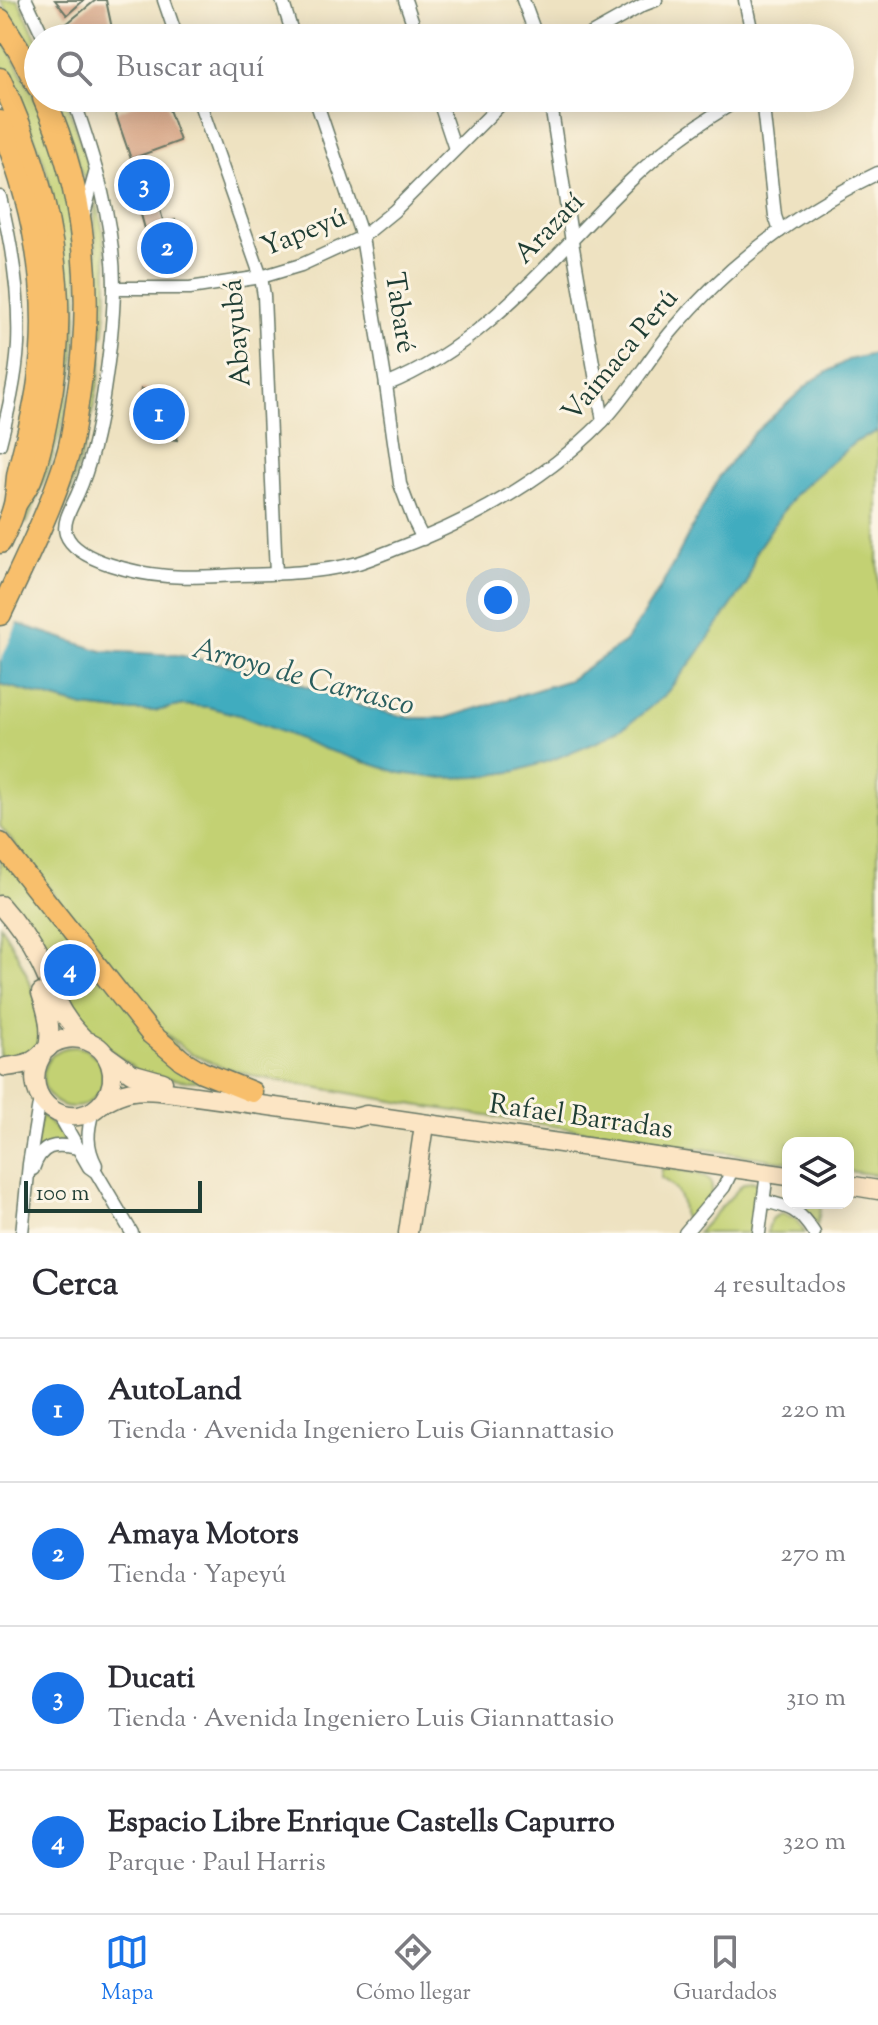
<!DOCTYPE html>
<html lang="es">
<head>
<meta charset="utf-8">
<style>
	body { margin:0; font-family:"Sorts Mill Goudy",serif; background:#f7f7f7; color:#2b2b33 }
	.controls { position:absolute; right:24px; bottom:24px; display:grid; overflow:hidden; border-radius:16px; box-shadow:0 4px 20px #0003 }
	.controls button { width:72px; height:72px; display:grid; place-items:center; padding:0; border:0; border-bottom:2px solid #e1e1e2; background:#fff; color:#2b2b33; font:40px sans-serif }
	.scale { position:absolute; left:24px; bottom:20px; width:178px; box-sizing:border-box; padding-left:8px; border:4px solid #1f3d34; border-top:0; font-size:22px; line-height:28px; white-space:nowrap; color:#1f3d34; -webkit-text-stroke:6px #fcf5e5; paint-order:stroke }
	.you { position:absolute; left:498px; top:600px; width:28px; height:28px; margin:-20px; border:6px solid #fff; border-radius:50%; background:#1a73e8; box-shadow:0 0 0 12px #1a73e833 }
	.badge { display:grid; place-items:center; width:52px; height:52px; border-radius:50%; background:#1a73e8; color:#fff; font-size:26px; font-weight:700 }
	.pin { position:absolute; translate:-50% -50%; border:4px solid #fff; box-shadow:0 2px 8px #0006 }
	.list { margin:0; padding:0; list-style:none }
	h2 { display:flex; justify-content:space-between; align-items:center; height:104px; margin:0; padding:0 32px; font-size:34px }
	h2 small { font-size:26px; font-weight:400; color:#7c7c81 }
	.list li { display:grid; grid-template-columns:52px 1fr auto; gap:24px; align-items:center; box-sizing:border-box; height:144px; padding:0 32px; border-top:2px solid #e1e1e2 }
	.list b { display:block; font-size:30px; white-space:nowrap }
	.list p { margin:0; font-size:26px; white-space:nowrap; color:#7c7c81 }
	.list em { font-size:26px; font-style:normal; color:#7c7c81 }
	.icon { flex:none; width:44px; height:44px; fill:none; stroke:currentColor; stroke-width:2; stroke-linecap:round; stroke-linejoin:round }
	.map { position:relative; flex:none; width:878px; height:1233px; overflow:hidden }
	.search { position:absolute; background:#fff; box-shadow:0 4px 20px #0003; left:24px; right:24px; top:24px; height:88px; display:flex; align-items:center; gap:20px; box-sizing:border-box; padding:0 28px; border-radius:44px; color:#7c7c81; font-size:30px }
	.sheet { height:680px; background:#fff }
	nav { display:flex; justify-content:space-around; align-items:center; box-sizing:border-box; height:112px; border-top:2px solid #e1e1e2; background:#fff; font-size:22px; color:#7c7c81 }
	nav a { display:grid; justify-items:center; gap:4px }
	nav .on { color:#1a73e8 }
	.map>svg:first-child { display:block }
	.green { fill:#c3d173; stroke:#718754; stroke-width:2 }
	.water { fill:#40acbf; stroke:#30747a; stroke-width:2 }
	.pier { fill:#eee2c1 }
	.building { fill:#d9aa8c }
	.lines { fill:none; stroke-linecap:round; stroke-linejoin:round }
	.street-casing { stroke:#677765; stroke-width:15 }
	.secondary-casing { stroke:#677765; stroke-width:21 }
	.primary-casing { stroke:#677765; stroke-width:23 }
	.highway-casing { stroke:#677765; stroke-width:25 }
	.street { stroke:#fff; stroke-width:12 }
	.secondary { stroke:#fce5c4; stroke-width:18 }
	.primary { stroke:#f8bf6c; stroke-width:20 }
	.highway { stroke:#f8bf6c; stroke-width:22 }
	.labels { text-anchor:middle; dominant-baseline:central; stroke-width:6; stroke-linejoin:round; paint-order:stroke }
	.street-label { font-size:28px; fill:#1f3d34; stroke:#fcf5e5 }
	.water-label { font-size:30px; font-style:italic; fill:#295e5e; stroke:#fcf5e5 }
</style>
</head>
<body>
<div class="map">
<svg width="878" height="1233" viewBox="0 0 878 1233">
	<rect width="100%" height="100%" fill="#fcf5e5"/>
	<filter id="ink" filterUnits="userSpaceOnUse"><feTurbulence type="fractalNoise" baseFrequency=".0125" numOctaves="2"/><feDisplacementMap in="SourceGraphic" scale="16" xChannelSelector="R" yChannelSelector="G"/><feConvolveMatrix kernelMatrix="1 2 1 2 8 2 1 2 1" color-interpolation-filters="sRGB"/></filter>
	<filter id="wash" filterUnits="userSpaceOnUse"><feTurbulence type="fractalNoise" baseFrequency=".006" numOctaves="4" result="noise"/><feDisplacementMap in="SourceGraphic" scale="32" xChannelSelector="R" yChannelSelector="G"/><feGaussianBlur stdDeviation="1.8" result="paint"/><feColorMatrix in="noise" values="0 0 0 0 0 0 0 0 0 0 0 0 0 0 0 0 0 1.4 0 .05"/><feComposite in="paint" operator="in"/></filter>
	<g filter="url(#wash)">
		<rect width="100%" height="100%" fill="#eee2c1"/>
		<g class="green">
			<polygon points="0,0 18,0 38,41 38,61 32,47"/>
			<polygon points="0,34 42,111 66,185 79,288 73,374 64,420 52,460 27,523 24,522 46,459 52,195 44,162 19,101 0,64"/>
			<polygon points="56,98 66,98 89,169 87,180 82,175 66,124"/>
			<path d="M95,196C108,240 110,290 103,336L99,335C102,287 93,243 95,196Z"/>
			<path d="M98,352L102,356C95,411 83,459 64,510L61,512L77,462Z"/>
			<polygon points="878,431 878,1175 848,1171 848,1143 788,1143 788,1162 416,1105 258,1077 223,1067 191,1054 159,1028 0,826 0,684 84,707 120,711 156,711 183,705 208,707 239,715 363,762 437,778 477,777 517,771 602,739 729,608 747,583 756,551 795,494 855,442"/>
			<polygon points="0,852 207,1081 186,1081 142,1074 80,1027 0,897"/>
			<path d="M0,925C20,955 81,1069 0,1057Z"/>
			<circle cx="73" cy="1077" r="30"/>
			<polygon points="41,1114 66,1140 35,1152"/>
			<path d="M662,1168C676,1170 722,1170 710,1196C706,1205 696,1214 689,1222L683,1216C684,1199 677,1187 661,1178Z"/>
			<polygon points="751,1181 757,1183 758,1188 752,1233 697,1233 743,1184"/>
			<polygon points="795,1203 822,1203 817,1225 808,1212"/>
			<polygon points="782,1213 796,1219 805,1233 767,1233 771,1219"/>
		</g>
		<polygon class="water" points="878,353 878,431 855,442 795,494 756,551 747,583 694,659 664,696 629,724 602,739 552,760 517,771 477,777 437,778 400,773 324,749 239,715 208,707 183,705 156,711 120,711 84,707 0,684 0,618 102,651 177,655 270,673 364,707 410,718 446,718 569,680 625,642 661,587 720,475 753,434 812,381 848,360"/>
		<polygon class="pier" points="0,614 19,620 0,662"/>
		<g id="blocks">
			<g class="building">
				<polygon points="55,0 84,0 67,15"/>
				<polygon points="96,0 106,0 114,38 73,38 65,25"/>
				<polygon points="154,98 165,98 180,141 131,159 115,112"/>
				<polygon points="159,206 164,224 175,220 186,259 156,268 140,211"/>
				<polygon points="141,389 184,396 177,440 134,433"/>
			</g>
		</g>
	</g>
	<g filter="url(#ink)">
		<use href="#blocks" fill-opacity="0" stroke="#677765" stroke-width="2"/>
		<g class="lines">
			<defs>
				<g id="street">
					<polyline points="26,0 44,38"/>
					<polyline points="164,0 177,38"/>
					<polyline points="282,0 294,38"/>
					<polyline points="405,0 418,38"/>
					<polyline points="523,0 537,38"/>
					<polyline points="745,0 753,38"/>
					<polyline points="584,38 643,5 656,0"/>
					<path d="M73,98C95,160 115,225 114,291C113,325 109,358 104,390C99,425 92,462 78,493C73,505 62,521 66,534C76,562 141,574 167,576C191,578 214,576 238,575C278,574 319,573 358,563C371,559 385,553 398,548C473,520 545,480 602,422C628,395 647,361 671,332C727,265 799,211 878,173"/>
					<polyline points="198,98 261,277 264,296 276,574"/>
					<polyline points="315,98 362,237 386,385 400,484 414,521 423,539"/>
					<polyline points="438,98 455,149"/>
					<polyline points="550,98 572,242 603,421"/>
					<polyline points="762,98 775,216 780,231"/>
					<path d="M0,197C12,245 20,296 18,345C16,379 8,412 0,444"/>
					<polyline points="84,214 96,170"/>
					<polyline points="114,288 190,288 261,277 301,265 362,237 394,211 507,98"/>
					<path d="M386,385C488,344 552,256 629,182C663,149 701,121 742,98"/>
					<path d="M93,1111C87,1131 86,1146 96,1165"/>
					<polyline points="58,1113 89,1167 96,1172 132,1233"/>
					<path d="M33,1169C41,1144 55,1143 78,1148"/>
					<path d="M764,1201C790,1207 799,1209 814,1233"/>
					<polyline points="22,1233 29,1164 40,1098"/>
					<polyline points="685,1233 724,1187 733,1168"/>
					<polyline points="759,1233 767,1173"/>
				</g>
				<g id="secondary">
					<path d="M0,905C16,923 29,941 40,963C56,995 56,1012 84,1039"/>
					<path d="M41,993C47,1011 52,1028 48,1048"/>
					<polyline points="106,1055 131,1073 163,1082"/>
					<path d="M6,1067C14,1066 23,1065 30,1062C40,1058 45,1048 54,1043C75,1032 102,1041 110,1064C114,1076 112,1089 105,1099C75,1140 15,1101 42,1055"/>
					<path d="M103,1103C124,1090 136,1089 160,1091L355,1118L366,1115L788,1176"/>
					<polyline points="848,1185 878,1190"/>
					<polyline points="408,1233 424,1125"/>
				</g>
				<g id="primary">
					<path d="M0,78C50,184 73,299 48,415C44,437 39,460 31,480C27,489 20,498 15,506"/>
					<polyline points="0,843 151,1034 182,1060 202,1072 252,1092"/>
				</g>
				<g id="highway">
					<polyline points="0,20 19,50 38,86"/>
					<path d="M0,122C34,204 51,293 39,381C35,412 26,441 19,471C16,483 18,496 14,508C11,520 5,531 0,542"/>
					<path d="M0,614C24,563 50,511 67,457C73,438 75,417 78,397C94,297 86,191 44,98"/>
				</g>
			</defs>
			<use href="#street" class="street-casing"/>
			<use href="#secondary" class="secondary-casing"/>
			<use href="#primary" class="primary-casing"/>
			<use href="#highway" class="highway-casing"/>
			<use href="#street" class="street"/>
			<use href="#secondary" class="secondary"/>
			<use href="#primary" class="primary"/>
			<use href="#highway" class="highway"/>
		</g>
	</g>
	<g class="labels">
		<g class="street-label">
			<text transform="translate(550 229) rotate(-46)">Arazatí</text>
			<text transform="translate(304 233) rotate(-22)">Yapeyú</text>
			<text transform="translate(399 313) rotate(81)">Tabaré</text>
			<text transform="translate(238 333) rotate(-95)">Abayubá</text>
			<text transform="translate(621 356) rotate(-50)">Vaimaca Perú</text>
			<text transform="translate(581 1118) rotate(8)">Rafael Barradas</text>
		</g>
		<g class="water-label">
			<text transform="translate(303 678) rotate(15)">Arroyo de Carrasco</text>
		</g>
	</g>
</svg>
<div class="controls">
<button><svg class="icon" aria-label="layers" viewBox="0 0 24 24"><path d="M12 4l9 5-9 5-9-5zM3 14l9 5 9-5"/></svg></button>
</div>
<div class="scale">100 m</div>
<div class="you"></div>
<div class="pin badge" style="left:159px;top:414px">1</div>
<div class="pin badge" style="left:167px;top:248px">2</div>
<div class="pin badge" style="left:144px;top:185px">3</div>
<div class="pin badge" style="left:70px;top:970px">4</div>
<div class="search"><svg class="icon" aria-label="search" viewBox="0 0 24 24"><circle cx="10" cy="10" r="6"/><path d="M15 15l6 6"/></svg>Buscar aquí</div>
</div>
<section class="sheet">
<h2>Cerca<small>4 resultados</small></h2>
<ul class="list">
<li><span class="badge">1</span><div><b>AutoLand</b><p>Tienda · Avenida Ingeniero Luis Giannattasio</p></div><em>220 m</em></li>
<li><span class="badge">2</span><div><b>Amaya Motors</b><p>Tienda · Yapeyú</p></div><em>270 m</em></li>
<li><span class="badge">3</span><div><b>Ducati</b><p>Tienda · Avenida Ingeniero Luis Giannattasio</p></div><em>310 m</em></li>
<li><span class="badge">4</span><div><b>Espacio Libre Enrique Castells Capurro</b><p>Parque · Paul Harris</p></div><em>320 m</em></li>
</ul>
</section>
<nav>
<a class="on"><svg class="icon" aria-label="map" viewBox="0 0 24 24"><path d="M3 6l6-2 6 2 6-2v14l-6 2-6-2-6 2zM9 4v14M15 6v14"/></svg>Mapa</a>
<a><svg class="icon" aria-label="directions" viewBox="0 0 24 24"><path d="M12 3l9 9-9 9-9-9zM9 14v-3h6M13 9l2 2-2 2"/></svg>Cómo llegar</a>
<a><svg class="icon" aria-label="saved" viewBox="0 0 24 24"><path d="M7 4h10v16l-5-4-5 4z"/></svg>Guardados</a>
</nav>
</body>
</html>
